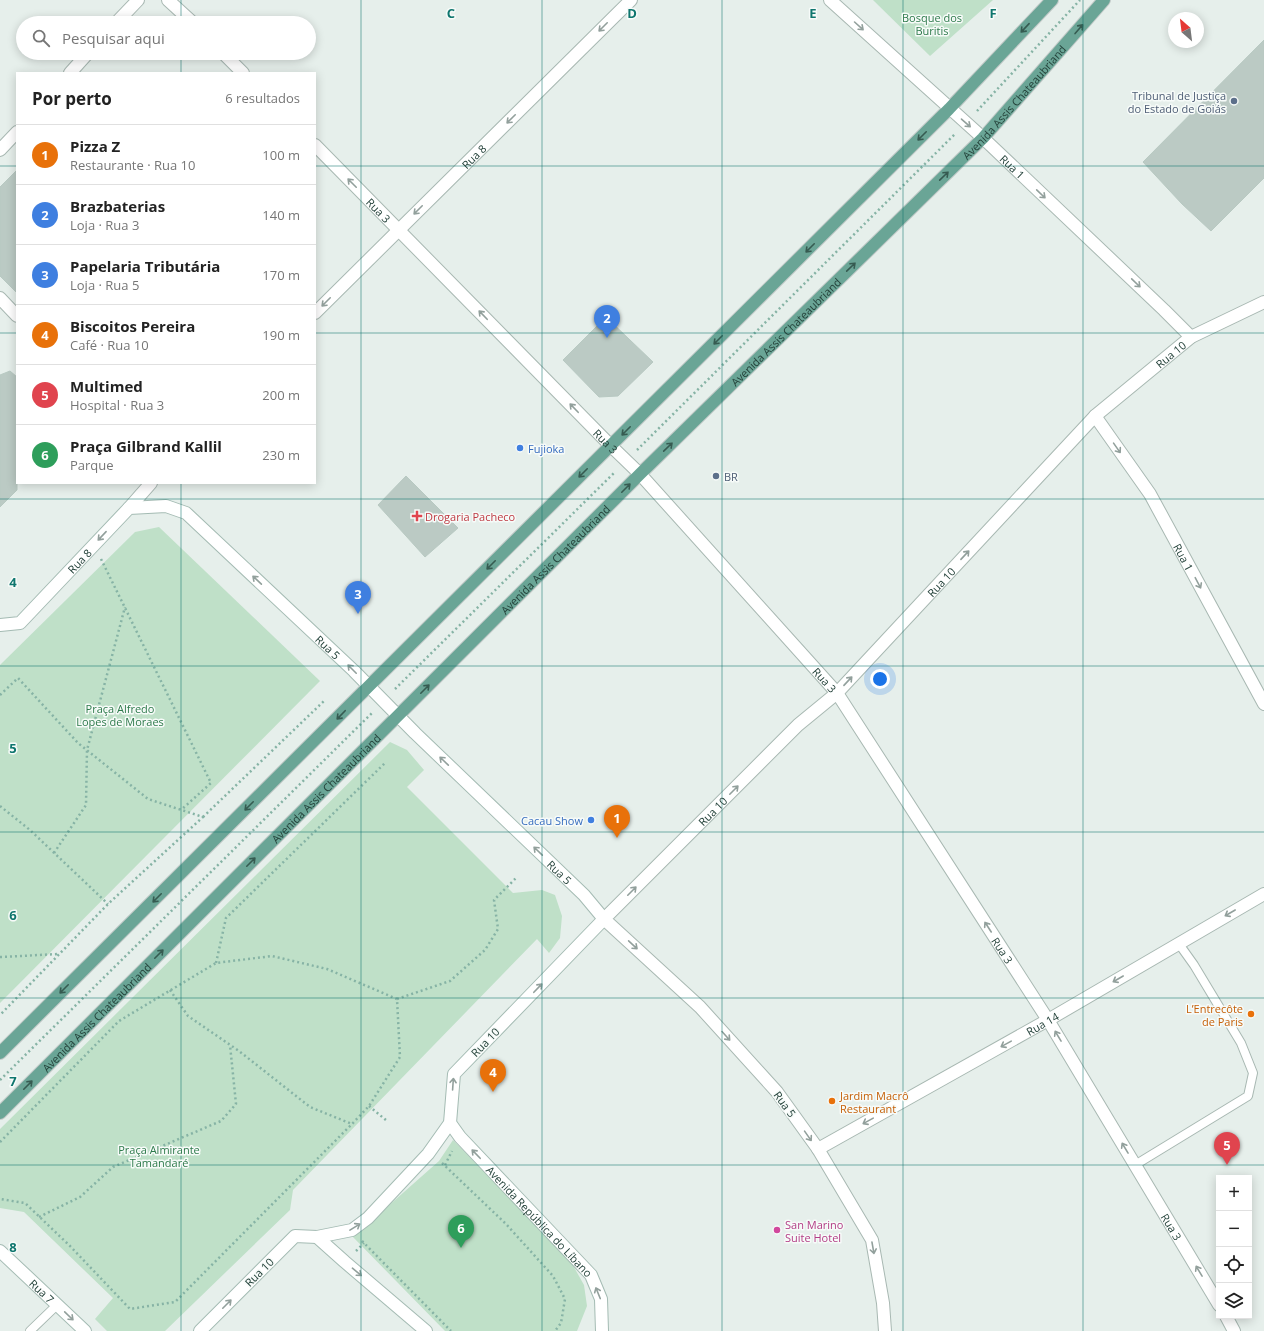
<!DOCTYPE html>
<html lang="pt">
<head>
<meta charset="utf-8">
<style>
	body { margin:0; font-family:"Open Sans",sans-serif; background:#f2f2f2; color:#222 }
	.controls { position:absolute; right:12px; bottom:12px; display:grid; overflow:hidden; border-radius:0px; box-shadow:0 2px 10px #0003 }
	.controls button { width:36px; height:36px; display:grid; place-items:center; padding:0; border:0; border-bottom:1px solid #e0e0e0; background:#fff; color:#222; font:20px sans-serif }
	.compass { position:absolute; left:1168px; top:12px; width:36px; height:36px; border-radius:50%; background:#fff; box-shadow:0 2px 10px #0003; rotate:332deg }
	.you { position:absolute; left:880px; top:679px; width:14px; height:14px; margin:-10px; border:3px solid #fff; border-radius:50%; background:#1a73e8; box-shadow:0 0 0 6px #1a73e833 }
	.badge { display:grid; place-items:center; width:26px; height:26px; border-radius:50%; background:#7c3aed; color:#fff; font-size:13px; font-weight:700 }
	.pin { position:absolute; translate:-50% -33px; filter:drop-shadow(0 1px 2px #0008) }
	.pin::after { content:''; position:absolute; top:21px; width:14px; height:12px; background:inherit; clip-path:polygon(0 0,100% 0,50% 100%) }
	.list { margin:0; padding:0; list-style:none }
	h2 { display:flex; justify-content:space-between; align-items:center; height:52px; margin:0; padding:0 16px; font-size:17px }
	h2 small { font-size:13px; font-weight:400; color:#767676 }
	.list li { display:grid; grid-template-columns:26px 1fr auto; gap:12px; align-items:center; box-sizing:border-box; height:60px; padding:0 16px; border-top:1px solid #e0e0e0 }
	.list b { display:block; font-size:15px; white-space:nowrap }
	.list p { margin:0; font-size:13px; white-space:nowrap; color:#767676 }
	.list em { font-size:13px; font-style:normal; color:#767676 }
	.icon { flex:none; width:22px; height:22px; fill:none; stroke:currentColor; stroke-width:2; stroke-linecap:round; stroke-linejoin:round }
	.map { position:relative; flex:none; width:1264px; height:1331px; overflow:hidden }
	.search { position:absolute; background:#fff; box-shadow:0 2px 10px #0003; left:16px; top:16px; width:300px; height:44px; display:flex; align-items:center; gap:10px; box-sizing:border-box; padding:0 14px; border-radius:22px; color:#767676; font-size:15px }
	.panel { position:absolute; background:#fff; box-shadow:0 2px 10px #0003; left:16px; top:72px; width:300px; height:412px; border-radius:0px }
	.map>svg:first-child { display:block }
	.park { fill:#bfe0c8 }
	.building { fill:#bbcac4; stroke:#b8c9c2 }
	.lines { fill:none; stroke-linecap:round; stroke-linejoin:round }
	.lane-casing { stroke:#a8b8b2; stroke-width:10 }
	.street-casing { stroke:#a8b8b2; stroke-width:14 }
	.secondary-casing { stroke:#a4bbb3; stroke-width:14 }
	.primary-casing { stroke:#c2cac8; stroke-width:14 }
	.path { stroke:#86b3a5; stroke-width:2.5; stroke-dasharray:2 3; stroke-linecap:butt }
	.lane { stroke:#fff; stroke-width:8 }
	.street { stroke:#fff; stroke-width:12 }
	.secondary { stroke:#fff; stroke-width:12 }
	.primary { stroke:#6aa596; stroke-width:12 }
	.oneway { stroke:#92a09c }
	.oneway2 { stroke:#365b51 }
	.grid { fill:none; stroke:#0f766e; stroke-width:1; stroke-opacity:0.55 }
	.service-dot { fill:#5c6f8a; stroke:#f7fbf9; stroke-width:1.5 }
	.shop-dot { fill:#3f7fe0; stroke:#f7fbf9; stroke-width:1.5 }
	.health-dot { fill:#e0444e; stroke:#f7fbf9; stroke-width:1.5 }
	.food-dot { fill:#e8710a; stroke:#f7fbf9; stroke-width:1.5 }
	.hotel-dot { fill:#d1479c; stroke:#f7fbf9; stroke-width:1.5 }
	.labels { text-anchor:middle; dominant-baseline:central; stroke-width:3; stroke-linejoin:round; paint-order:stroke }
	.park-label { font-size:11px; fill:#2d7a4b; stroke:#f7fbf9 }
	.service-label { font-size:11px; fill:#4e5e75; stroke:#f7fbf9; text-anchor:end }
	.street-label { font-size:11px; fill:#24423a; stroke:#f7fbf9 }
	.shop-label { font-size:11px; fill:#366cbe; stroke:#f7fbf9; text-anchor:start }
	.health-label { font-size:11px; fill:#be3a42; stroke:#f7fbf9; text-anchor:start }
	.food-label { font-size:11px; fill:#c56008; stroke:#f7fbf9; text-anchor:end }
	.hotel-label { font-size:11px; fill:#b23c85; stroke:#f7fbf9; text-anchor:start }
	.grid-label { font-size:13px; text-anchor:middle; font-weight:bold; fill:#0f766e; stroke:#f7fbf9; stroke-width:3; stroke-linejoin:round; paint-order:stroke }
</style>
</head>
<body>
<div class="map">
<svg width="1264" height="1331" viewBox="0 0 1264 1331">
	<rect width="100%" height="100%" fill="#e6efeb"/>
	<g class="park">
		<polygon points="873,0 993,0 930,56"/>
		<polygon points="159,527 320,681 0,1003 0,665 135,532"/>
		<polygon points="390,742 407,750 424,770 407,787 513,893 542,890 555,895 562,916 560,938 549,953 537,939 293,1190 290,1210 165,1331 107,1331 95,1319 113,1298 24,1212 0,1208 0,1129"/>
		<polygon points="453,1140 570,1260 584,1285 587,1306 577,1331 445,1331 352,1236 369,1223 439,1161"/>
	</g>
	<g class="building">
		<polygon points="1264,40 1264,178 1211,231 1182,204 1143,162"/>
		<polygon points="17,170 17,293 0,276 0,187"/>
		<polygon points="606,317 653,362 618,396 599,397 563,360"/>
		<polygon points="10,371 17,377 17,490 0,507 0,375"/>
		<polygon points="406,476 458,528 425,557 378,505"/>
	</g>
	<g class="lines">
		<defs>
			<g id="lane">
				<polyline points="1135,1165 1248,1096 1253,1073 1241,1043 1194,965 1179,944"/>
				<polyline points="30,1331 57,1305"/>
			</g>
			<g id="street">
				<polyline points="168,0 193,23"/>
				<path id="s1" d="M830,0L983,138L1164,310L1191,337"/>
				<polyline points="116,23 138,0"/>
				<polyline points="223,53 243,73"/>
				<polyline points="70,73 88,53"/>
				<path id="s2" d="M315,145L611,446L640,474L837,693L1048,1020L1219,1305"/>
				<polyline points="0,150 17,132"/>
				<polyline points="0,298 17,316"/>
				<path id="s3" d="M315,313L631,0"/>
				<path id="s4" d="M1095,416L1150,494L1264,704"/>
				<polyline points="129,508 151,483"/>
				<path id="s5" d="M818,1149L1048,1020L1264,894"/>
				<polyline points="1226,1316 1234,1331"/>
				<path id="s6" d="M885,1331L883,1303L872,1240L818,1149L777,1092L700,1007L604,919L798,725L837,693L1095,416L1191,337L1264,302"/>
			</g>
			<g id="secondary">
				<path id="s7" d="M0,625L20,623L129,508L166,506L186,513L354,671L415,733L584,895L604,919L454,1074L450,1123L428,1154L368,1218L352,1230L317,1237L295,1236L200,1331"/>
				<path id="s8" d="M450,1123L460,1137L591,1275L601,1299L602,1331"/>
				<polyline points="317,1237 345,1262 426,1331"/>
				<path id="s9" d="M0,1251L85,1331"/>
			</g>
			<g id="primary">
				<polyline points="0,1053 949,109 1052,0"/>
				<path id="s10" d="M0,1113L640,474L983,138L1104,0"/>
			</g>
		</defs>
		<use href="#lane" class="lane-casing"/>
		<use href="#street" class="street-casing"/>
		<use href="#secondary" class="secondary-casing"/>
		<use href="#primary" class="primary-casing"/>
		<g class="path">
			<polyline points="977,111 1080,0"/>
			<polyline points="637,450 955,134"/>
			<polyline points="101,559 211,783 181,810"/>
			<polyline points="395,689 615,472"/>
			<polyline points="0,695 18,678 78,743 148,799 203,817 108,904 0,1015"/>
			<polyline points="0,806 30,830 108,904"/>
			<polyline points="203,817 324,701"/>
			<polyline points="54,853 86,805 87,750 125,607"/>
			<polyline points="0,957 59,954"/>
			<polyline points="216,963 226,918 385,763"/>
			<polyline points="170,990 188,1016 239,1051 310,1107 352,1124"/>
			<polyline points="397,999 450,981 485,950 498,929 494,900 516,878"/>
			<polyline points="0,1080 372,713"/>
			<polyline points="369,1106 387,1121"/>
			<polyline points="0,1142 119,1021 216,963 272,956 327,969 397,999 400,1057 369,1106 352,1124 175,1302 130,1309 70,1246 25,1203 0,1199"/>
			<polyline points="442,1163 506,1224 553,1276 565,1299 561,1323 555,1331"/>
			<polyline points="445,1165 452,1151"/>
			<polyline points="39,1217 80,1197 113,1167 221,1121 236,1104 230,1045"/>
			<polyline points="362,1241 451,1331"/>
			<polyline points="356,1251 364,1243"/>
		</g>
		<use href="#lane" class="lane"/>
		<use href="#street" class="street"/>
		<use href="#secondary" class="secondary"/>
		<use href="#primary" class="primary"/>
	</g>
	<defs><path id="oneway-shaft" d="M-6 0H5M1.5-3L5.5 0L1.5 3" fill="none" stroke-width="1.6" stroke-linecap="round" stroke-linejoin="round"/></defs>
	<g class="oneway">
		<use href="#oneway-shaft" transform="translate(859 26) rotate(42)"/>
		<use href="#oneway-shaft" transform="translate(603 27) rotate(135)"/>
		<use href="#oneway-shaft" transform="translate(511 119) rotate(135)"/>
		<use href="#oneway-shaft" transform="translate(966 123) rotate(41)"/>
		<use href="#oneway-shaft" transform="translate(352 183) rotate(-135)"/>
		<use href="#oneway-shaft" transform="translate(1041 194) rotate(44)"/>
		<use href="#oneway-shaft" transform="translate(418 210) rotate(135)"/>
		<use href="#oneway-shaft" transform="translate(1136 283) rotate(44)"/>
		<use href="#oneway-shaft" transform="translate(326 302) rotate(135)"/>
		<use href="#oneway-shaft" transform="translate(483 315) rotate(-134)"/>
		<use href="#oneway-shaft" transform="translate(574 408) rotate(-134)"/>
		<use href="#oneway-shaft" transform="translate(1117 448) rotate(55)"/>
		<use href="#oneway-shaft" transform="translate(102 536) rotate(133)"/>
		<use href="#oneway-shaft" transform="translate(965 555) rotate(-47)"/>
		<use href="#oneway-shaft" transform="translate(257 580) rotate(-137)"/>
		<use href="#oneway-shaft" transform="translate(1198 583) rotate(62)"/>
		<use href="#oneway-shaft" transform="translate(352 669) rotate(-135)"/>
		<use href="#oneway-shaft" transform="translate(848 681) rotate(-47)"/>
		<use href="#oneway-shaft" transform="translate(444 761) rotate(-136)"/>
		<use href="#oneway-shaft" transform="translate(734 790) rotate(-45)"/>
		<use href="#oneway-shaft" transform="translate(538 851) rotate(-136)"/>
		<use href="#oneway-shaft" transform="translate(632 891) rotate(-45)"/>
		<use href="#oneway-shaft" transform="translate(1230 913) rotate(150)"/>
		<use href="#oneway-shaft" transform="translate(988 927) rotate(-123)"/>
		<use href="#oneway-shaft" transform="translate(633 945) rotate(43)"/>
		<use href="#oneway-shaft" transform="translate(1118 979) rotate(150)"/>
		<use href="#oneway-shaft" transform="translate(538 988) rotate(-46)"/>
		<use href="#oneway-shaft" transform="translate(726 1036) rotate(48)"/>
		<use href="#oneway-shaft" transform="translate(1058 1036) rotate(-121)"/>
		<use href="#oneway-shaft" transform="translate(1006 1044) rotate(151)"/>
		<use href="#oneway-shaft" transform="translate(453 1084) rotate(-86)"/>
		<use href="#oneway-shaft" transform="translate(868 1121) rotate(151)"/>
		<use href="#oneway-shaft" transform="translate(808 1136) rotate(55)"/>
		<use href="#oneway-shaft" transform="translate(1125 1148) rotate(-121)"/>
		<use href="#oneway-shaft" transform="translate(476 1154) rotate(-134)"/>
		<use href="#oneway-shaft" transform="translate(355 1227) rotate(-32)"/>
		<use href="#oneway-shaft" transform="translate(873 1248) rotate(80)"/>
		<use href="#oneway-shaft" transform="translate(1199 1271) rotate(-121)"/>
		<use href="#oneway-shaft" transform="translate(357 1272) rotate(40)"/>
		<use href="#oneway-shaft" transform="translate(598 1293) rotate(-112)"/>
		<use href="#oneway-shaft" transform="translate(227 1304) rotate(-45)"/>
		<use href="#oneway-shaft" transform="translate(69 1316) rotate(44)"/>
	</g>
	<g class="oneway2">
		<use href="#oneway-shaft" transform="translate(1025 28) rotate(133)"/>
		<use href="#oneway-shaft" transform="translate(1079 29) rotate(-49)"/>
		<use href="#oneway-shaft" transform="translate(922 136) rotate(135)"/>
		<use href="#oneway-shaft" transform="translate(944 176) rotate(-44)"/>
		<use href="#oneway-shaft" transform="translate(810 248) rotate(135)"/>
		<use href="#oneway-shaft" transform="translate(851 267) rotate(-44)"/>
		<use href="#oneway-shaft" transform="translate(718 340) rotate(135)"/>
		<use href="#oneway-shaft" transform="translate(626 431) rotate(135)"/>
		<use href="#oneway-shaft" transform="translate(668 447) rotate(-44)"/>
		<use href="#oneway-shaft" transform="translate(583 473) rotate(135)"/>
		<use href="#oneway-shaft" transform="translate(626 488) rotate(-45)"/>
		<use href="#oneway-shaft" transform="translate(491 565) rotate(135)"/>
		<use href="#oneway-shaft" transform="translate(425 689) rotate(-45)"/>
		<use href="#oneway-shaft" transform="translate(341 715) rotate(134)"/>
		<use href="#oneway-shaft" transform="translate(249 806) rotate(135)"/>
		<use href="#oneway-shaft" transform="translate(251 862) rotate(-45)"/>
		<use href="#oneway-shaft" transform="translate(157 898) rotate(135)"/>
		<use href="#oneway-shaft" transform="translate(159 954) rotate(-45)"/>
		<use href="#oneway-shaft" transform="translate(64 989) rotate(135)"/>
		<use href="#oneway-shaft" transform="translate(28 1085) rotate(-45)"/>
	</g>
	<path class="grid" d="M181,0V23M361,0V1331M542,0V1331M722,0V1331M903,0V1331M1083,0V1331M181,53V73M0,166H17M315,166H1264M0,333H17M315,333H1264M181,483V1331M0,499H1264M0,666H1264M0,832H1264M0,998H1264M0,1165H1264"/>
	<g class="service-dot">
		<circle cx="1234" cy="101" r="4"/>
		<circle cx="716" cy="476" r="4"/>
	</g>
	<g class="shop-dot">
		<circle cx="520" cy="448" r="4"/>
		<circle cx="591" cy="820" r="4"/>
	</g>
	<path class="health-dot" d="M415 510h4v4h4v4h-4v4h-4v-4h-4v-4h4z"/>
	<g class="food-dot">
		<circle cx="1251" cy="1014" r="4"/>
		<circle cx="832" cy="1101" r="4"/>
	</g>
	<circle class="hotel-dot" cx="777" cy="1230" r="4"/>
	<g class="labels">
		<g class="park-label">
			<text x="932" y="17">Bosque dos<tspan x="932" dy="13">Buritis</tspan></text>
			<text x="120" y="708">Praça Alfredo<tspan x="120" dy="13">Lopes de Moraes</tspan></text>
			<text x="159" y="1149">Praça Almirante<tspan x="159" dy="13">Tamandaré</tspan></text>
		</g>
		<g class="service-label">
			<text x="1226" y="95">Tribunal de Justiça<tspan x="1226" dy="13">do Estado de Goiás</tspan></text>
			<text x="724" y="476" text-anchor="start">BR</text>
		</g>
		<g class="street-label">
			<text stroke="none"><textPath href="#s10" startOffset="1432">Avenida Assis Chateaubriand</textPath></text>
			<text stroke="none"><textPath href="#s3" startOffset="223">Rua 8</textPath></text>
			<text stroke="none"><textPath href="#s1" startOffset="247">Rua 1</textPath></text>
			<text stroke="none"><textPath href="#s2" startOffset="91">Rua 3</textPath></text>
			<text stroke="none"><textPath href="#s10" startOffset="1108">Avenida Assis Chateaubriand</textPath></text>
			<text stroke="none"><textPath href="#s6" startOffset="1314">Rua 10</textPath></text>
			<text stroke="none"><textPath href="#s2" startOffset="415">Rua 3</textPath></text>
			<text stroke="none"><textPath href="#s4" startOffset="167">Rua 1</textPath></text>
			<text stroke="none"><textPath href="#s10" startOffset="784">Avenida Assis Chateaubriand</textPath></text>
			<text stroke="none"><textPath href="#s7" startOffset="106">Rua 8</textPath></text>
			<text stroke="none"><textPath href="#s6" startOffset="990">Rua 10</textPath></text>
			<text stroke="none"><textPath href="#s7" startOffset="432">Rua 5</textPath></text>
			<text stroke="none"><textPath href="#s2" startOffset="739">Rua 3</textPath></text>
			<text stroke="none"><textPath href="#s10" startOffset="460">Avenida Assis Chateaubriand</textPath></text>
			<text stroke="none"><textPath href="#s6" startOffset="666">Rua 10</textPath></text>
			<text stroke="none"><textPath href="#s7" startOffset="755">Rua 5</textPath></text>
			<text stroke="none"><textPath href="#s2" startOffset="1063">Rua 3</textPath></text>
			<text stroke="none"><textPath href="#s10" startOffset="136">Avenida Assis Chateaubriand</textPath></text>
			<text stroke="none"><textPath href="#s5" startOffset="257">Rua 14</textPath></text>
			<text transform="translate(485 1042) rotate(-46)">Rua 10</text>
			<text transform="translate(785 1104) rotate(54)">Rua 5</text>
			<text stroke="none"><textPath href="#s8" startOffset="133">Avenida República do Líbano</textPath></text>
			<text stroke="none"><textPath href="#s2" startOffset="1387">Rua 3</textPath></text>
			<text transform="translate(259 1272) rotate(-45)">Rua 10</text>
			<text stroke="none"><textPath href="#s9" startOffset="58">Rua 7</textPath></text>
		</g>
		<g class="shop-label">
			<text x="528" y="448">Fujioka</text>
			<text x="583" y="820" text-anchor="end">Cacau Show</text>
		</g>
		<g class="health-label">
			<text x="425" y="516">Drogaria Pacheco</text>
		</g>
		<g class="food-label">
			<text x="1243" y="1008">L’Entrecôte<tspan x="1243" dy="13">de Paris</tspan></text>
			<text x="840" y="1095" text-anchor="start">Jardim Macrô<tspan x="840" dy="13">Restaurant</tspan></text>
		</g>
		<g class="hotel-label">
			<text x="785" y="1224">San Marino<tspan x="785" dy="13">Suite Hotel</tspan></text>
		</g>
	</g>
	<g class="grid-label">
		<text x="451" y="18">C</text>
		<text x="632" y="18">D</text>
		<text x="813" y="18">E</text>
		<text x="993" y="18">F</text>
		<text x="13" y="587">4</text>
		<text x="13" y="753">5</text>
		<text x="13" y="920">6</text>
		<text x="13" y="1086">7</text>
		<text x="13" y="1252">8</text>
	</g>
</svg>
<div class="controls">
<button>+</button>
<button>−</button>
<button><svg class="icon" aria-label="locate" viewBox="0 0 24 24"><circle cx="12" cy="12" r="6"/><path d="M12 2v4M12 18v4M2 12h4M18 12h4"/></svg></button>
<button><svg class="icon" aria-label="layers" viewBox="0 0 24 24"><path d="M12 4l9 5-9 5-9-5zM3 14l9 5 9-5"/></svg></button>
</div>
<svg class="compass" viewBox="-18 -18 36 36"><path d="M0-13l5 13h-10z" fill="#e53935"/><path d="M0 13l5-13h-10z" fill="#767676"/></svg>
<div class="you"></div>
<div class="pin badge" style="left:617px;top:838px;background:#e8710a">1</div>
<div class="pin badge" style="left:607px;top:338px;background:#3f7fe0">2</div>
<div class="pin badge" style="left:358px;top:614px;background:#3f7fe0">3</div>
<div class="pin badge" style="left:493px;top:1092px;background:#e8710a">4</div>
<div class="pin badge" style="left:1227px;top:1165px;background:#e0444e">5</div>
<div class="pin badge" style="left:461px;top:1248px;background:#2e9e5b">6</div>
<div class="search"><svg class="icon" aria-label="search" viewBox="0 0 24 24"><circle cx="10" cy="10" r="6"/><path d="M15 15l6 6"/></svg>Pesquisar aqui</div>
<section class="panel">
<h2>Por perto<small>6 resultados</small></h2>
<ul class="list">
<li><span class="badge" style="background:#e8710a">1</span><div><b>Pizza Z</b><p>Restaurante · Rua 10</p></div><em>100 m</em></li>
<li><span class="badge" style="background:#3f7fe0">2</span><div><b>Brazbaterias</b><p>Loja · Rua 3</p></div><em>140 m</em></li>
<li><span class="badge" style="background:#3f7fe0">3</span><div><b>Papelaria Tributária</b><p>Loja · Rua 5</p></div><em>170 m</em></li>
<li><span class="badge" style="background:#e8710a">4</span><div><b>Biscoitos Pereira</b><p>Café · Rua 10</p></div><em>190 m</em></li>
<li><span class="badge" style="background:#e0444e">5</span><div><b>Multimed</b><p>Hospital · Rua 3</p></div><em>200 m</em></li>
<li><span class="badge" style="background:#2e9e5b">6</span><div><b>Praça Gilbrand Kallil</b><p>Parque</p></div><em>230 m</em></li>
</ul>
</section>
</div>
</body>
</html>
